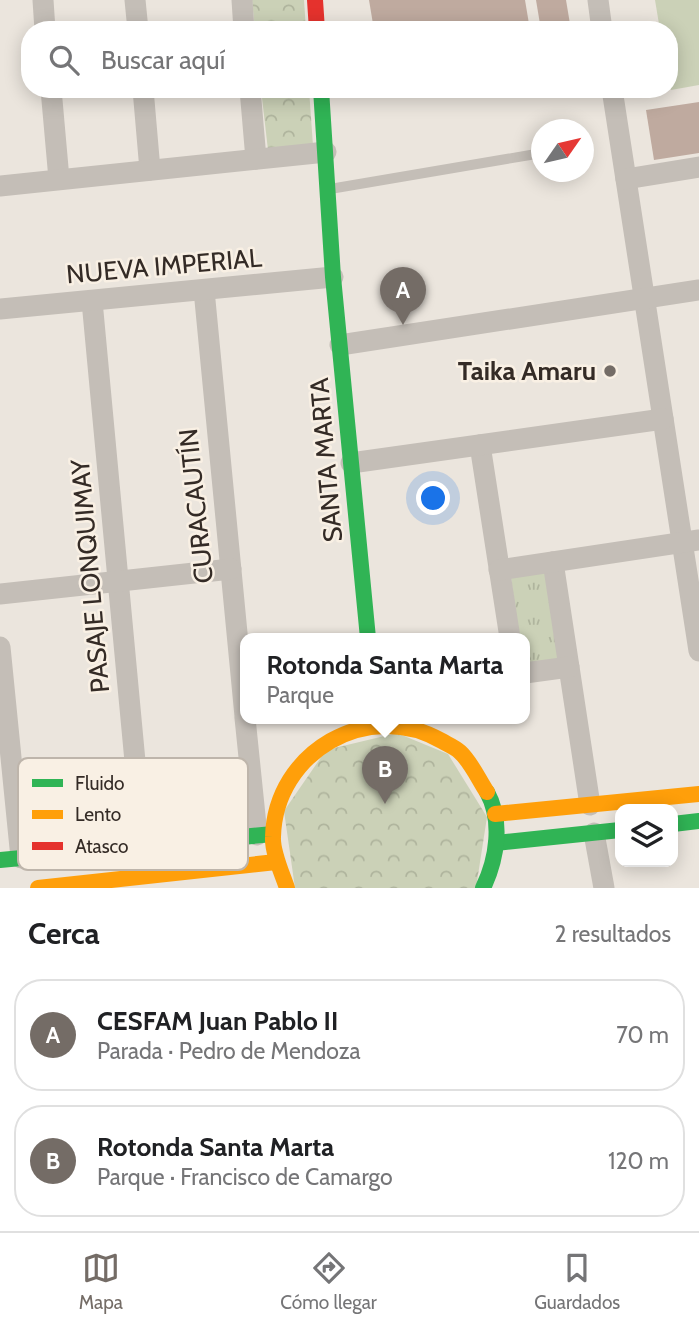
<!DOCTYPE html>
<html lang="es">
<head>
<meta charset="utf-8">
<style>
	body { margin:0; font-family:Cabin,sans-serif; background:#f6f6f6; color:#202124 }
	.controls { position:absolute; right:21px; bottom:21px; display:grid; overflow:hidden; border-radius:14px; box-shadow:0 4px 18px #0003 }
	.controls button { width:63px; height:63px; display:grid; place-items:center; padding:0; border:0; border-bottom:2px solid #e0e0e0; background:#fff; color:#202124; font:35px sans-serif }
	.compass { position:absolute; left:531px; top:119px; width:63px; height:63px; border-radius:50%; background:#fff; box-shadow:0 4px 18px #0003; rotate:56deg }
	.you { position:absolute; left:434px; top:499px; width:24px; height:24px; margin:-18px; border:5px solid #fff; border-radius:50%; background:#1a73e8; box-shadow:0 0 0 10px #1a73e833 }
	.badge { display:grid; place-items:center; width:46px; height:46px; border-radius:50%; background:#746c66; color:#fff; font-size:23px; font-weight:700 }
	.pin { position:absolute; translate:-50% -58px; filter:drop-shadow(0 2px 4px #0008) }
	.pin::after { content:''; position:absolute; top:37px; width:24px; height:21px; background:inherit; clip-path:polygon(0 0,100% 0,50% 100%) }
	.popup { position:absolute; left:240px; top:633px; width:290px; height:91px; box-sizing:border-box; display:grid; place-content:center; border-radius:14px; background:#fff; filter:drop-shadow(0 2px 5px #0005); font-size:23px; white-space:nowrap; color:#757577 }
	.popup b { font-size:26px; color:#202124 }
	.popup::after { content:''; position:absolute; left:50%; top:100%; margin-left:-14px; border:14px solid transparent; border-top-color:#fff }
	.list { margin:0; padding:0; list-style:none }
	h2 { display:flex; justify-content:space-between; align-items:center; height:91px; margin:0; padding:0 28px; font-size:30px }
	h2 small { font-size:23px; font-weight:400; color:#757577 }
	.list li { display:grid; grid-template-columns:46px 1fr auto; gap:21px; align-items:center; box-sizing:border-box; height:112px; margin:0 14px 14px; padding:0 14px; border:2px solid #e0e0e0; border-radius:28px }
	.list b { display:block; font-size:26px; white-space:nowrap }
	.list p { margin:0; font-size:23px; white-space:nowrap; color:#757577 }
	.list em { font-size:23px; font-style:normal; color:#757577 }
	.icon { flex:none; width:38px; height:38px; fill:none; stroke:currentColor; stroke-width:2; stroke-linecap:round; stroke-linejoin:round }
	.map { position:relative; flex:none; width:699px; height:888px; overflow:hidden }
	.search { position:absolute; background:#fff; box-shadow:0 4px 18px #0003; left:21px; right:21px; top:21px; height:77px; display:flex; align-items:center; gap:18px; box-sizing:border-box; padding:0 24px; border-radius:28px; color:#757577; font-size:26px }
	.sheet { height:343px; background:#fff }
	nav { display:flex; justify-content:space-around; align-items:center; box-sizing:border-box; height:98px; border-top:2px solid #e0e0e0; background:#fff; font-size:19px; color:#757577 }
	nav a { display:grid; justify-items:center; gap:4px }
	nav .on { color:#746c66 }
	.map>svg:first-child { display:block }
	.grass { fill:url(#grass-tufts) }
	.forest { fill:url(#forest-crowns) }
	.pitch { fill:#cbd1b7 }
	.building { fill:#bfaa9f }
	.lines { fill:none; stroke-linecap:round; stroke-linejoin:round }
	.lane { stroke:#c4beb7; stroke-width:10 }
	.street { stroke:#c4beb7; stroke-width:21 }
	.fast { stroke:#30b455; stroke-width:16 }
	.slow { stroke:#ff9f0a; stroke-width:16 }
	.jam { stroke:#e5322d; stroke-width:16 }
	.poi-dot { fill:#746c66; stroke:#f9f0e4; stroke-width:2.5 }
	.labels { text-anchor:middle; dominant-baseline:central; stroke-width:5; stroke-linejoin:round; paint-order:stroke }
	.street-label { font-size:26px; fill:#342b26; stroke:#f9f0e4 }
	.poi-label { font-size:26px; font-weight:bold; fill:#342b26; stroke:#f9f0e4; text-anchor:end }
	.key { fill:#f9f0e4; stroke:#beb5ab; stroke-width:2 }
	.key-label { font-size:19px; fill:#342b26 }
</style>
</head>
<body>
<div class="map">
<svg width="699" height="888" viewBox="0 0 699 888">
	<defs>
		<pattern id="grass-tufts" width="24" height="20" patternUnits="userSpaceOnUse" patternTransform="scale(1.75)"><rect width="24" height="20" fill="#cbd1b7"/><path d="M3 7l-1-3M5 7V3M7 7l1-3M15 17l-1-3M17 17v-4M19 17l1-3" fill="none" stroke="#afb49d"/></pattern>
		<pattern id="forest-crowns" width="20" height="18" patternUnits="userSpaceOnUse" patternTransform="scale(1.75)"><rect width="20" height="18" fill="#cbd1b7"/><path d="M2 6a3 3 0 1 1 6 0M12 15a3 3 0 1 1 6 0" fill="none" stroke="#afb49d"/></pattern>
	</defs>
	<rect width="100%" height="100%" fill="#ebe5dd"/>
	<polygon class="grass" points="547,572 562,665 525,669 525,638 519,638 511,578"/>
	<g class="forest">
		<polygon points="252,0 304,0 306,30 255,30"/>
		<polygon points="261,89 309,89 313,146 268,150"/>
		<polygon points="397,733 448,754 487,817 476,888 295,888 284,811 326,750"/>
	</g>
	<polygon class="pitch" points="655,0 699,0 699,85 671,90 669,30 660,30"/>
	<g class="building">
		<polygon points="369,0 525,0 530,30 374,30"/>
		<polygon points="536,0 566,0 571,30 541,30"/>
		<polygon points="699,102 699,153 654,160 646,110"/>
	</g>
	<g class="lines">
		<polyline class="lane" points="330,189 542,153"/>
		<g class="street">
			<polyline points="43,0 45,30"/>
			<polyline points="135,0 138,30"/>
			<polyline points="242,0 244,30"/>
			<polyline points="598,0 602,30"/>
			<polyline points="51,89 59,179"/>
			<polyline points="143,89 150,170"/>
			<polyline points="250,89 256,159"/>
			<polyline points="612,89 699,651"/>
			<polyline points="626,179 699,167"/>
			<polyline points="0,186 326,152"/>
			<polyline points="204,290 245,716"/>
			<polyline points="92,301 143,847"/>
			<polyline points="0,309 333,277"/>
			<polyline points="340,345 699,290"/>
			<polyline points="480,445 510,638"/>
			<polyline points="351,463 663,419"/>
			<polyline points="553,562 590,805"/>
			<polyline points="499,570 699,540"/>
			<polyline points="0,594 231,569"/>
			<polyline points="0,647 21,858"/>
			<polyline points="525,673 569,667"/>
			<polyline points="245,718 257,835"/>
			<polyline points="594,833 604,888"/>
		</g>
		<g class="fast">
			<polyline points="321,89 333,277 368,638"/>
			<polyline points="673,824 699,821"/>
			<polyline points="496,843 620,830"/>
			<polyline points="0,860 273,834"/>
			<path d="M483,888C497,859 503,821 487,792"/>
		</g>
		<g class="slow">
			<polyline points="495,814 699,794"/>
			<polyline points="38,888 276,862"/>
			<path d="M287,888C282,873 272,852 273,837C275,752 368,698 442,741C447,744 455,747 460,752C471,762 479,780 487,792"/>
		</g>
		<polyline class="jam" points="315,0 317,30"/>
	</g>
	<circle class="poi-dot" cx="610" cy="371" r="7"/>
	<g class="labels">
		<g class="street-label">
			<text transform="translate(164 266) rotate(-5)">NUEVA IMPERIAL</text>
			<text transform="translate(326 460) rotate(-95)">SANTA MARTA</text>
			<text transform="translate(196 506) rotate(-96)">CURACAUTÍN</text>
			<text transform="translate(90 576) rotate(-95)">PASAJE LONQUIMAY</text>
		</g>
		<g class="poi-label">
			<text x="596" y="371">Taika Amaru</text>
		</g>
	</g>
	<rect x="18" y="758" width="230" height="112" rx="10" class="key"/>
	<rect x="32" y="779" width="31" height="8" fill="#30b455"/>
	<rect x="32" y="810" width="31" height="9" fill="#ff9f0a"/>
	<rect x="32" y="842" width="31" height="8" fill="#e5322d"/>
	<g class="key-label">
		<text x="75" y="790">Fluido</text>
		<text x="75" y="821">Lento</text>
		<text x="75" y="853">Atasco</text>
	</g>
</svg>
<div class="controls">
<button><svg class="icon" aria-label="layers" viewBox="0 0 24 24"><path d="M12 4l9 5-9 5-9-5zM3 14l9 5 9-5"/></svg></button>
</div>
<svg class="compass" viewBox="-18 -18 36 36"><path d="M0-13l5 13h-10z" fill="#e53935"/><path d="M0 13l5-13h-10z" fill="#757577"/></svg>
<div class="you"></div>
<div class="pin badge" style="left:403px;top:325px">A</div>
<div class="pin badge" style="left:385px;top:804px">B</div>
<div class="popup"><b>Rotonda Santa Marta</b>Parque</div>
<div class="search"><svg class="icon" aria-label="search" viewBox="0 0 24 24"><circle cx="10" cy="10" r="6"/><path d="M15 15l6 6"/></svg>Buscar aquí</div>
</div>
<section class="sheet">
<h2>Cerca<small>2 resultados</small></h2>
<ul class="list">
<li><span class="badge">A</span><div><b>CESFAM Juan Pablo II</b><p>Parada · Pedro de Mendoza</p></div><em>70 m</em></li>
<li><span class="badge">B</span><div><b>Rotonda Santa Marta</b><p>Parque · Francisco de Camargo</p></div><em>120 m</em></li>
</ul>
</section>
<nav>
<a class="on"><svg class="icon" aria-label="map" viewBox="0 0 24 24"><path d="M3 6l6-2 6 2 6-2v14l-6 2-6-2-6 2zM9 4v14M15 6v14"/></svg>Mapa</a>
<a><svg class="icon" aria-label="directions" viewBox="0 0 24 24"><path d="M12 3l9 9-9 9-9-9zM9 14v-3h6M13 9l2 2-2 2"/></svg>Cómo llegar</a>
<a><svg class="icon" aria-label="saved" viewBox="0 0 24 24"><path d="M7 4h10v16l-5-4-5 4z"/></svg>Guardados</a>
</nav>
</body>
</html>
